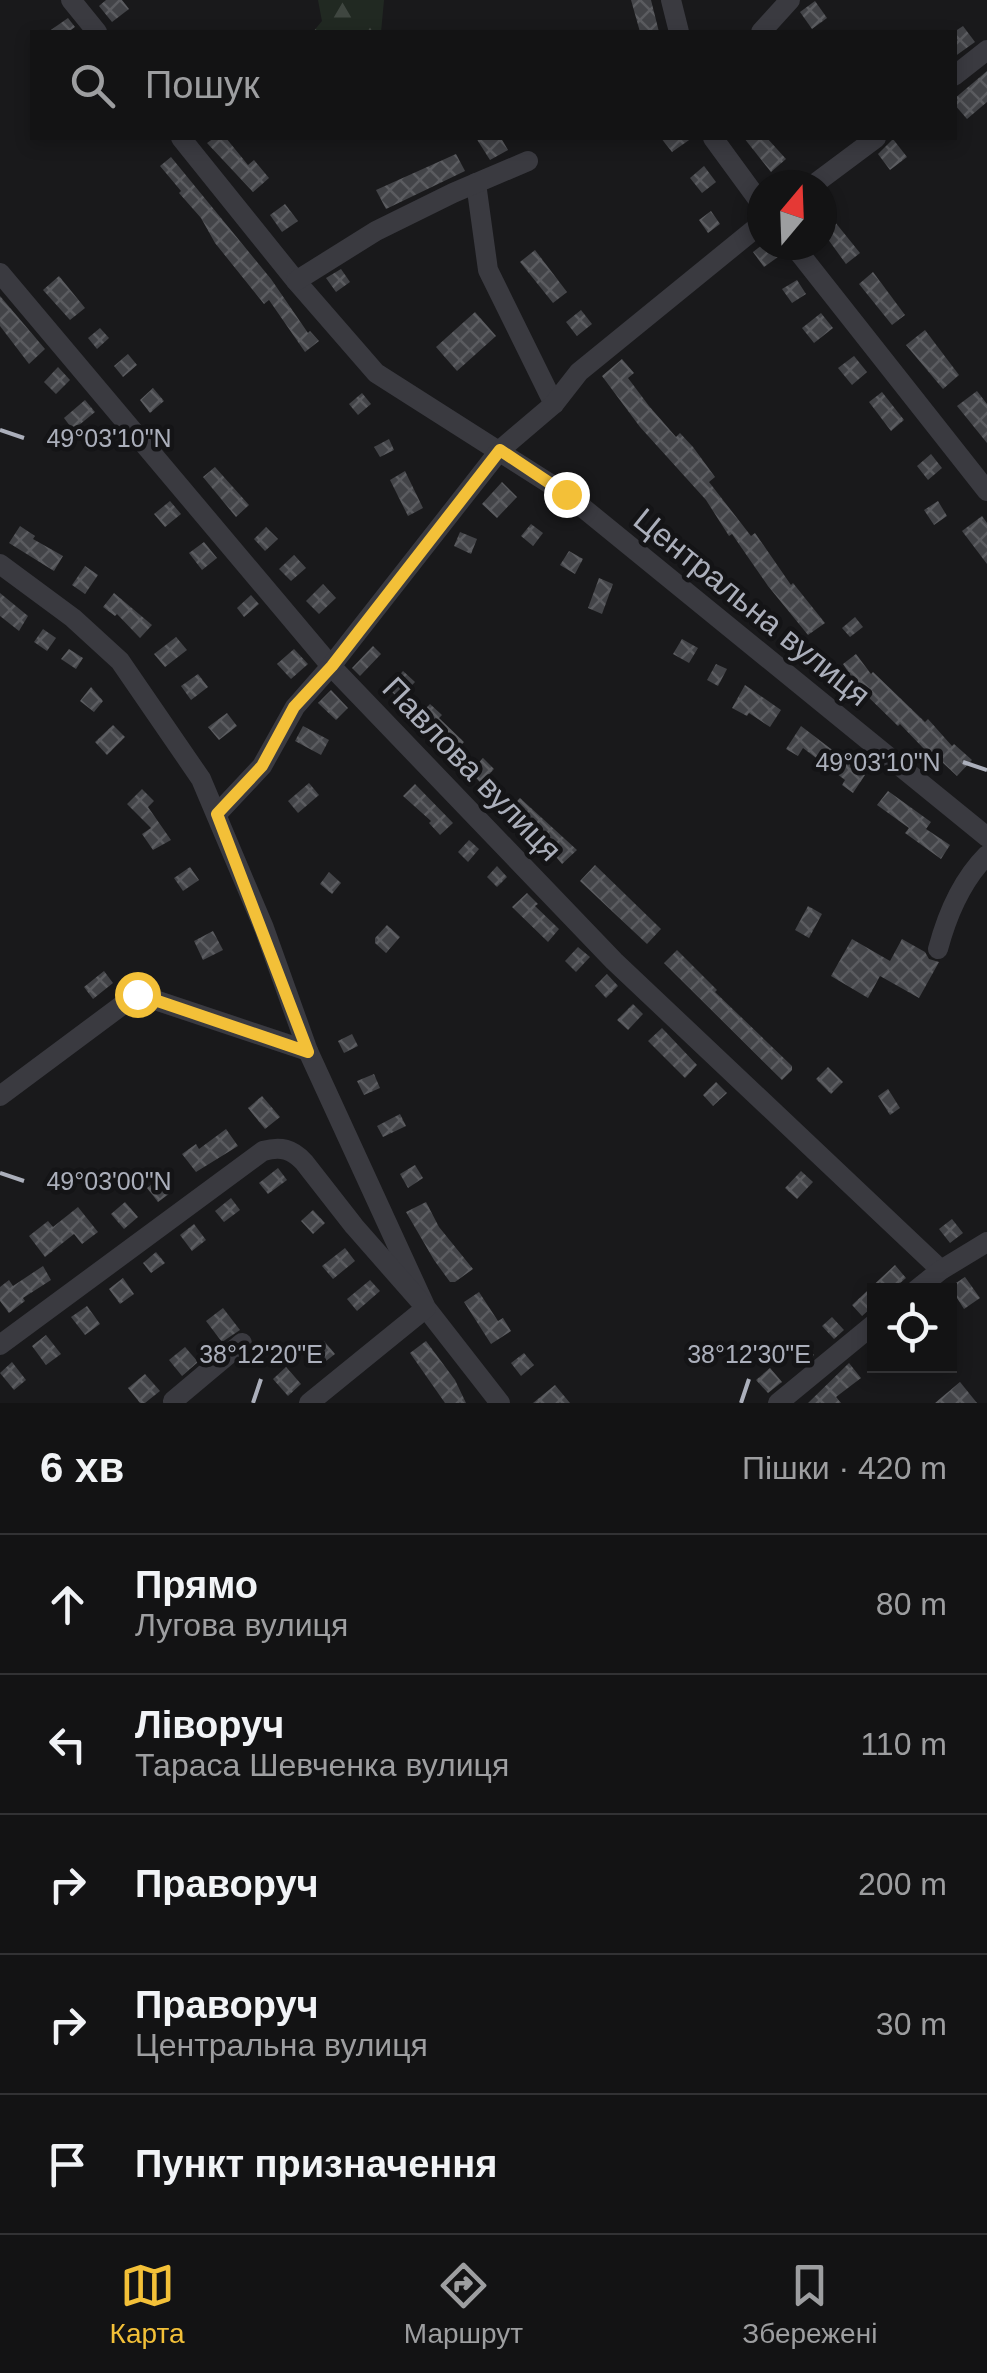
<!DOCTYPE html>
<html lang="uk">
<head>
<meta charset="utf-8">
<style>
	body { margin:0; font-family:Arial,sans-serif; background:#1c1c1d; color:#f1f3f6 }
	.controls { position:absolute; right:30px; bottom:30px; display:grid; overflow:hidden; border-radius:0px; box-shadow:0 5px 15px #0003 }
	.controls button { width:90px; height:90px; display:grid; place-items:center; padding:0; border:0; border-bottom:2px solid #323234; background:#131314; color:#f1f3f6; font:50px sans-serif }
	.compass { position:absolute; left:747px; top:170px; width:90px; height:90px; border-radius:50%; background:#131314; box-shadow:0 5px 15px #0003; rotate:19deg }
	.stop { position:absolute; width:30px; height:30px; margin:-22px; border:8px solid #f3c038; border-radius:50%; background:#fff }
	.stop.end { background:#f3c038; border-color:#fff; box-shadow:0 2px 10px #0008 }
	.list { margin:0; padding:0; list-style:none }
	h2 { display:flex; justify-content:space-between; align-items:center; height:130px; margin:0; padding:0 40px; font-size:42px }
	h2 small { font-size:32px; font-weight:400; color:#9d9ea0 }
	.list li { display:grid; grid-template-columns:65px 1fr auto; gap:30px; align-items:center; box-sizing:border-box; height:140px; padding:0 40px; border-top:2px solid #323234 }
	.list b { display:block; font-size:38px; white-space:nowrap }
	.list p { margin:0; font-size:32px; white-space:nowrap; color:#9d9ea0 }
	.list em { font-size:32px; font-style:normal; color:#9d9ea0 }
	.icon { flex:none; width:55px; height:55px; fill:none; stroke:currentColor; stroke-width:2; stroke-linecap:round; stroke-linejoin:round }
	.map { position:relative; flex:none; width:987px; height:1403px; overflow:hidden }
	.search { position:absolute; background:#131314; box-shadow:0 5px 15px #0003; left:30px; right:30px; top:30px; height:110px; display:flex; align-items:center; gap:25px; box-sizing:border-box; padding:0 35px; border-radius:0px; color:#9d9ea0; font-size:38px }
	.sheet { height:830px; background:#131314 }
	nav { display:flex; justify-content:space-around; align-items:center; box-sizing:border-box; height:140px; border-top:2px solid #323234; background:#131314; font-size:28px; color:#9d9ea0 }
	nav a { display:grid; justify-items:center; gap:5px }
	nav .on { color:#f3c038 }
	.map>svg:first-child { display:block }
	.forest { fill:url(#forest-firs) }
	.building { fill:url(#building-cross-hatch) }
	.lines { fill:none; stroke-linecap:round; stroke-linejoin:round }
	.minor { stroke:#3a3a40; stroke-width:20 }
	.route { stroke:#f3c038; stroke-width:12 }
	.ticks { fill:none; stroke:#abafbb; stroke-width:4 }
	.labels { text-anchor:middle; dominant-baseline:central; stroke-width:9; stroke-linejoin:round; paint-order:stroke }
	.street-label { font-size:32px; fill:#abafbb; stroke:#141416 }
	.ticks-label { font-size:25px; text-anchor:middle; fill:#abafbb; stroke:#141416; stroke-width:9; stroke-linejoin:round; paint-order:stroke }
</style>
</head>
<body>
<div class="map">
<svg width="987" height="1403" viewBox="0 0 987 1403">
	<defs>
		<pattern id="forest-firs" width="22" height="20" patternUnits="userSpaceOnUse" patternTransform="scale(2.5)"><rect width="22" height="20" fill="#212922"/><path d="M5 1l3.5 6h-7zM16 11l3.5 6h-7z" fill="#3f4640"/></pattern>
		<pattern id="building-cross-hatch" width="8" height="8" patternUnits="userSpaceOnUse" patternTransform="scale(2.5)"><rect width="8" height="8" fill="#434448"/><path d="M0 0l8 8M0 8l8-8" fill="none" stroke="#5b5c60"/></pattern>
	</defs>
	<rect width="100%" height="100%" fill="#19191b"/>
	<polygon class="forest" points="318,0 384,0 381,32 313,32 322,21"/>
	<g class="building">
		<polygon points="106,0 122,0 129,9 112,22 99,6"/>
		<polygon points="631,0 651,0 659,32 640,32"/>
		<polygon points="815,1 827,18 812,29 800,12"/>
		<polygon points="68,18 75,27 68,32 48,32"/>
		<polygon points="963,26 975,42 954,57 954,32"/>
		<polygon points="987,71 987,102 967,119 954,104 954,99"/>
		<polygon points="214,138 226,138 248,165 254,160 269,178 253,192 207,143"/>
		<polygon points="476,138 501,138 508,150 490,160"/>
		<polygon points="661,138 692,138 672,152"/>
		<polygon points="744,138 767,138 786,159 771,172"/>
		<polygon points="893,139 907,157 890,170 878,154"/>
		<polygon points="456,154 465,171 386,209 376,190"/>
		<polygon points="171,157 271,279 308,333 310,331 319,341 305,352 269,300 264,304 215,243 201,218 179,193 181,191 160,166"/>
		<polygon points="704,166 716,182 702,193 690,178"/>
		<polygon points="285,204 298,221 282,232 270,215"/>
		<polygon points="822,206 860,253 846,264 822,231"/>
		<polygon points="711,211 720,224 708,233 699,220"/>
		<polygon points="762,245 769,245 778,257 764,267 753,252"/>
		<polygon points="535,250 567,292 553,303 520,262"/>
		<polygon points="341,269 350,282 336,292 326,278"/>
		<polygon points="873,272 905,315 892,325 859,284"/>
		<polygon points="59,276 85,308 70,320 43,290"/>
		<polygon points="797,280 806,294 792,303 782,289"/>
		<polygon points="0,296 45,349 29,364 0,326"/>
		<polygon points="581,310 592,324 577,336 566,322"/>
		<polygon points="475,312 496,336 457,371 436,347"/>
		<polygon points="821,313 833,328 814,343 802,328"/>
		<polygon points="100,328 109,338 97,349 88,338"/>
		<polygon points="925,330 959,375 943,389 906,345"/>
		<polygon points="128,354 137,365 123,377 114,366"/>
		<polygon points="854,356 867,372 852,385 838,368"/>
		<polygon points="622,359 634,373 628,378 649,406 676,437 680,433 693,447 715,477 709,482 751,536 755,533 791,585 793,583 825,623 808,635 768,586 732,534 729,536 706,500 640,427 602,376"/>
		<polygon points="58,367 70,380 56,394 44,382"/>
		<polygon points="153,388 164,401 150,413 140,400"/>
		<polygon points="977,391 987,404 987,443 957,406"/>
		<polygon points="882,392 904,420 891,431 869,402"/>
		<polygon points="362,393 371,404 358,415 349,404"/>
		<polygon points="85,400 95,412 73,430 64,418"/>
		<polygon points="389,439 394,450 380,457 374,447"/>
		<polygon points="931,454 942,468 928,480 917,466"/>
		<polygon points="215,467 249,505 236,517 203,477"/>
		<polygon points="405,471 423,508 408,516 390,480"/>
		<polygon points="502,482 517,497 497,518 482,504"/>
		<polygon points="170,501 181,514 165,527 154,514"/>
		<polygon points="938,501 947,516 934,525 924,510"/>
		<polygon points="982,516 987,523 987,564 962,531"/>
		<polygon points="531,524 543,533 533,546 521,536"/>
		<polygon points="20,526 35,536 33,539 63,556 54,571 9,543"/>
		<polygon points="266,527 278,539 265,551 254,539"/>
		<polygon points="460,532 477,539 471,554 454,546"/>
		<polygon points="204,542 217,558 202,570 189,553"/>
		<polygon points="569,551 583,559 575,574 560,565"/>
		<polygon points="294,555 306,568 291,581 279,569"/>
		<polygon points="85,566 98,575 85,594 72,585"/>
		<polygon points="599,578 613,584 602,614 588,608"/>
		<polygon points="323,584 336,598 319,614 306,601"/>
		<polygon points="0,593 28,616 19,631 0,616"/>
		<polygon points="114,593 152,625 140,638 117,614 115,616 103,607"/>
		<polygon points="251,595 259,604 244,617 237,608"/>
		<polygon points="855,617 863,627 850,637 842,628"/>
		<polygon points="43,629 56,638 47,651 34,642"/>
		<polygon points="176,637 187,650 165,667 154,654"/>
		<polygon points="682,639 698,648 689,663 673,654"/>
		<polygon points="373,646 381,654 360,676 352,668"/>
		<polygon points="69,649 83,658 76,669 61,659"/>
		<polygon points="294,649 308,664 291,679 277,664"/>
		<polygon points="856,654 871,674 873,672 925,722 928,719 952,746 954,744 972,760 957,776 928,749 926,751 900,724 898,726 858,687 843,664"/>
		<polygon points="716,664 727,669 718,686 707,680"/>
		<polygon points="403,671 415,682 399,699 388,688"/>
		<polygon points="198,674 208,687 191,700 181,686"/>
		<polygon points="745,685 781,710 770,727 749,713 747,716 732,708"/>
		<polygon points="91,687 103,701 94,712 80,701"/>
		<polygon points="331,690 348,708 336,720 318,703"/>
		<polygon points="430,704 442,715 439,718 464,742 452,754 416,718"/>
		<polygon points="227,713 237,726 219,740 208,727"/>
		<polygon points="113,725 125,737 107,755 95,742"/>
		<polygon points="303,726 329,740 321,755 295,741"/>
		<polygon points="801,726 865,775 853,793 842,785 845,780 803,748 798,756 786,749"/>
		<polygon points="483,758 494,769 481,783 470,772"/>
		<polygon points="309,783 319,795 298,813 288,801"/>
		<polygon points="415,784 453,823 440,835 429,823 431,821 403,796"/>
		<polygon points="142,789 154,801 148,807 171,840 153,850 142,834 151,828 127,804"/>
		<polygon points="888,791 931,822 926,829 950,845 941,859 905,833 909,828 877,805"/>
		<polygon points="520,798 577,850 562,864 541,839 537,843 505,813"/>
		<polygon points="469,840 479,849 468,862 458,852"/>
		<polygon points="595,865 661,929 647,944 580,881"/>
		<polygon points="497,866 507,877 497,887 487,877"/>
		<polygon points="190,867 199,880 183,891 174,878"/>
		<polygon points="329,872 341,883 332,894 320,884"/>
		<polygon points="527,893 538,904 535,906 559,929 548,942 512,907"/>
		<polygon points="808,906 822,914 809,938 795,930"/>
		<polygon points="387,925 400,937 386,953 375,943 375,938"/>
		<polygon points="213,931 223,950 203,960 194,941"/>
		<polygon points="852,939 890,961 902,939 925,952 929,959 939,962 919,998 880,976 868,998 831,976"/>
		<polygon points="578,947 590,957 576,972 565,961"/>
		<polygon points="677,950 717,990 715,992 792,1066 792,1070 782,1080 664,963"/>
		<polygon points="104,971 113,983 93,999 84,987"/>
		<polygon points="607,974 618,986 606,998 595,986"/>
		<polygon points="633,1004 643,1014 628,1030 617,1020"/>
		<polygon points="662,1028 697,1065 685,1078 648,1041"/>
		<polygon points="352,1034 358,1046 344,1053 338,1041"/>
		<polygon points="828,1067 843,1082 831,1094 816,1079"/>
		<polygon points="374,1074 380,1088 364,1095 357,1081"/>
		<polygon points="716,1082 727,1093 713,1106 703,1095"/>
		<polygon points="888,1089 900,1108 890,1115 878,1096"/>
		<polygon points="262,1096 280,1117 265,1129 248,1108"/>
		<polygon points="400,1114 406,1126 383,1137 377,1126"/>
		<polygon points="226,1129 238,1146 196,1172 182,1154 196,1144 199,1149"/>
		<polygon points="415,1165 423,1178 408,1188 400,1174"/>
		<polygon points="278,1168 287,1180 268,1194 259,1183"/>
		<polygon points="801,1171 813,1182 797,1199 785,1188"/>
		<polygon points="162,1176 173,1191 158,1202 147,1188"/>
		<polygon points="231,1198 240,1210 224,1222 215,1211"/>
		<polygon points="125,1202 138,1217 124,1229 111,1214"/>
		<polygon points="426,1202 439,1227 473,1269 455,1282 450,1282 434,1260 406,1212"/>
		<polygon points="78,1207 98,1232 82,1244 74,1234 45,1257 29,1236 48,1221 53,1227"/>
		<polygon points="313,1210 325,1223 313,1234 301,1221"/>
		<polygon points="952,1219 963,1233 950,1243 939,1229"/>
		<polygon points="194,1224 206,1240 192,1251 180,1235"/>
		<polygon points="345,1248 355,1261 333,1279 322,1266"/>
		<polygon points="156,1252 165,1263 151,1273 143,1263"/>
		<polygon points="895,1265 906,1278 892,1290 874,1290 874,1305 862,1316 852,1305"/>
		<polygon points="43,1266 51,1280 23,1298 25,1301 9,1313 0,1301 0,1287 9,1280 13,1286"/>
		<polygon points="965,1277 980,1298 964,1309 950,1287"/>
		<polygon points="123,1278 134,1294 120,1304 109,1289"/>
		<polygon points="370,1280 380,1291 357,1311 347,1299"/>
		<polygon points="479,1292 498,1321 503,1318 511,1331 491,1344 464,1302"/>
		<polygon points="87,1306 100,1324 85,1335 71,1317"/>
		<polygon points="223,1308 240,1330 222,1342 206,1321"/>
		<polygon points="832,1317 844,1330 834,1339 822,1326"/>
		<polygon points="46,1335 61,1354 46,1365 32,1346"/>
		<polygon points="324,1341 335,1354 321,1365 311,1353"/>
		<polygon points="426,1341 455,1380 466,1403 445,1403 410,1353"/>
		<polygon points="801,1341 814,1355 802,1366 789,1352"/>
		<polygon points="185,1347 198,1362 182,1376 169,1360"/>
		<polygon points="524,1353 534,1365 521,1376 511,1363"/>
		<polygon points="12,1362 26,1380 14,1390 0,1373"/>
		<polygon points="849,1363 861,1378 836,1397 841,1403 808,1403"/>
		<polygon points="286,1367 301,1384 288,1396 273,1379"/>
		<polygon points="770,1368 782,1382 768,1393 756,1380"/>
		<polygon points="145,1374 160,1391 145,1403 140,1403 128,1388"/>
		<polygon points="960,1382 977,1403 935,1403"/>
		<polygon points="555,1385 570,1403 533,1403"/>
	</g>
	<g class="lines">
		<g class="minor">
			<polyline points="71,0 97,32"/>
			<polyline points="671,0 679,32"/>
			<polyline points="761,32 790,0"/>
			<polyline points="954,76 987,50"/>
			<polyline points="181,138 296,281 376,373 566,494 987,837"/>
			<polyline points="713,138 762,205"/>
			<polyline points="476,183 488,270 554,404"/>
			<polyline points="813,185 876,138"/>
			<polyline points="793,245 987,491"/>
			<polyline points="0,273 331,666 614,961 941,1270"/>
			<polyline points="296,281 376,231 453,193 528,161"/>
			<polyline points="0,564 73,618 120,661 201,779 264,928 308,1051 426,1308 500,1403"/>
			<polyline points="217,814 262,766 295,707 331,666 500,450 554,404 579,372 762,223"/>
			<path d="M938,949C947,915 962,880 987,855"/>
			<polyline points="0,1096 137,994 308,1051"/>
			<polyline points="916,1290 941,1270 987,1242"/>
			<path d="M0,1345L263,1151C281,1146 292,1149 304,1162L354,1226L426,1308L309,1403"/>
			<polyline points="173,1401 242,1343"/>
			<polyline points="778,1403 874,1324"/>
		</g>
	</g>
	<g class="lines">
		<polyline class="route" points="137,994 308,1052 217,814 262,766 294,707 332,666 500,450 566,494"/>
	</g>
	<path class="ticks" d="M0,430L24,438M963,762L987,770M0,1173L24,1181M253,1403L261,1379M741,1403L749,1379"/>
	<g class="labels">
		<g class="street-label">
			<text transform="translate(752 607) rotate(39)">Центральна вулиця</text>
			<text transform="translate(472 769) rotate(46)">Павлова вулиця</text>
		</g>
	</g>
	<g class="ticks-label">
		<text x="109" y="447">49°03'10"N</text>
		<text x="878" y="771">49°03'10"N</text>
		<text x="109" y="1190">49°03'00"N</text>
		<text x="261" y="1363">38°12'20"E</text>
		<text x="749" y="1363">38°12'30"E</text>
	</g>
</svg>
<div class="controls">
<button><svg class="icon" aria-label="locate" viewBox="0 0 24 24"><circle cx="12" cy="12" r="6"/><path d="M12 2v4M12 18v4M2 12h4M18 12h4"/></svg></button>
</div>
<svg class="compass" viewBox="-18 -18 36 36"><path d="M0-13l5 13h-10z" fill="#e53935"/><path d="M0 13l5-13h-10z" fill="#9d9ea0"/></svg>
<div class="stop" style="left:137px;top:994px"></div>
<div class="stop end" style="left:566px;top:494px"></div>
<div class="search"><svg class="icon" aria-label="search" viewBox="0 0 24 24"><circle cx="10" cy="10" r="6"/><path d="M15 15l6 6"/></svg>Пошук</div>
</div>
<section class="sheet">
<h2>6 хв<small>Пішки · 420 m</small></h2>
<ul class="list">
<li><svg class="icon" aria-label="ahead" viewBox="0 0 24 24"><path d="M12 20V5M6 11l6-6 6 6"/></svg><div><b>Прямо</b><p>Лугова вулиця</p></div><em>80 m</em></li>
<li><svg class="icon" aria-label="left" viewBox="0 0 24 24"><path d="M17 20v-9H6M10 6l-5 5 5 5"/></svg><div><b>Ліворуч</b><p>Тараса Шевченка вулиця</p></div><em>110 m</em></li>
<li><svg class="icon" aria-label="right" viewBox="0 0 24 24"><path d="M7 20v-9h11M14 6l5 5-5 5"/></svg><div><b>Праворуч</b></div><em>200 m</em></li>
<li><svg class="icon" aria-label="right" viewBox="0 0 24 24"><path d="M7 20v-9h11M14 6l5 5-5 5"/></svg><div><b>Праворуч</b><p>Центральна вулиця</p></div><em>30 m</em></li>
<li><svg class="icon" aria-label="arrive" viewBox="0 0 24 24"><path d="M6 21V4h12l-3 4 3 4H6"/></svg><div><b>Пункт призначення</b></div></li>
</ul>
</section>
<nav>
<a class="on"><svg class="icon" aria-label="map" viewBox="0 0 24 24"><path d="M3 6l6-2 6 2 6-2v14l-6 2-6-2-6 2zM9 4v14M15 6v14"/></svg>Карта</a>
<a><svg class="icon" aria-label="directions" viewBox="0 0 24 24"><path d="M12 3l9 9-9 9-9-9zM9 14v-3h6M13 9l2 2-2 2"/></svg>Маршрут</a>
<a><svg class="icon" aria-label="saved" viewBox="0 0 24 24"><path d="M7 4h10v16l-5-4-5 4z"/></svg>Збережені</a>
</nav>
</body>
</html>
